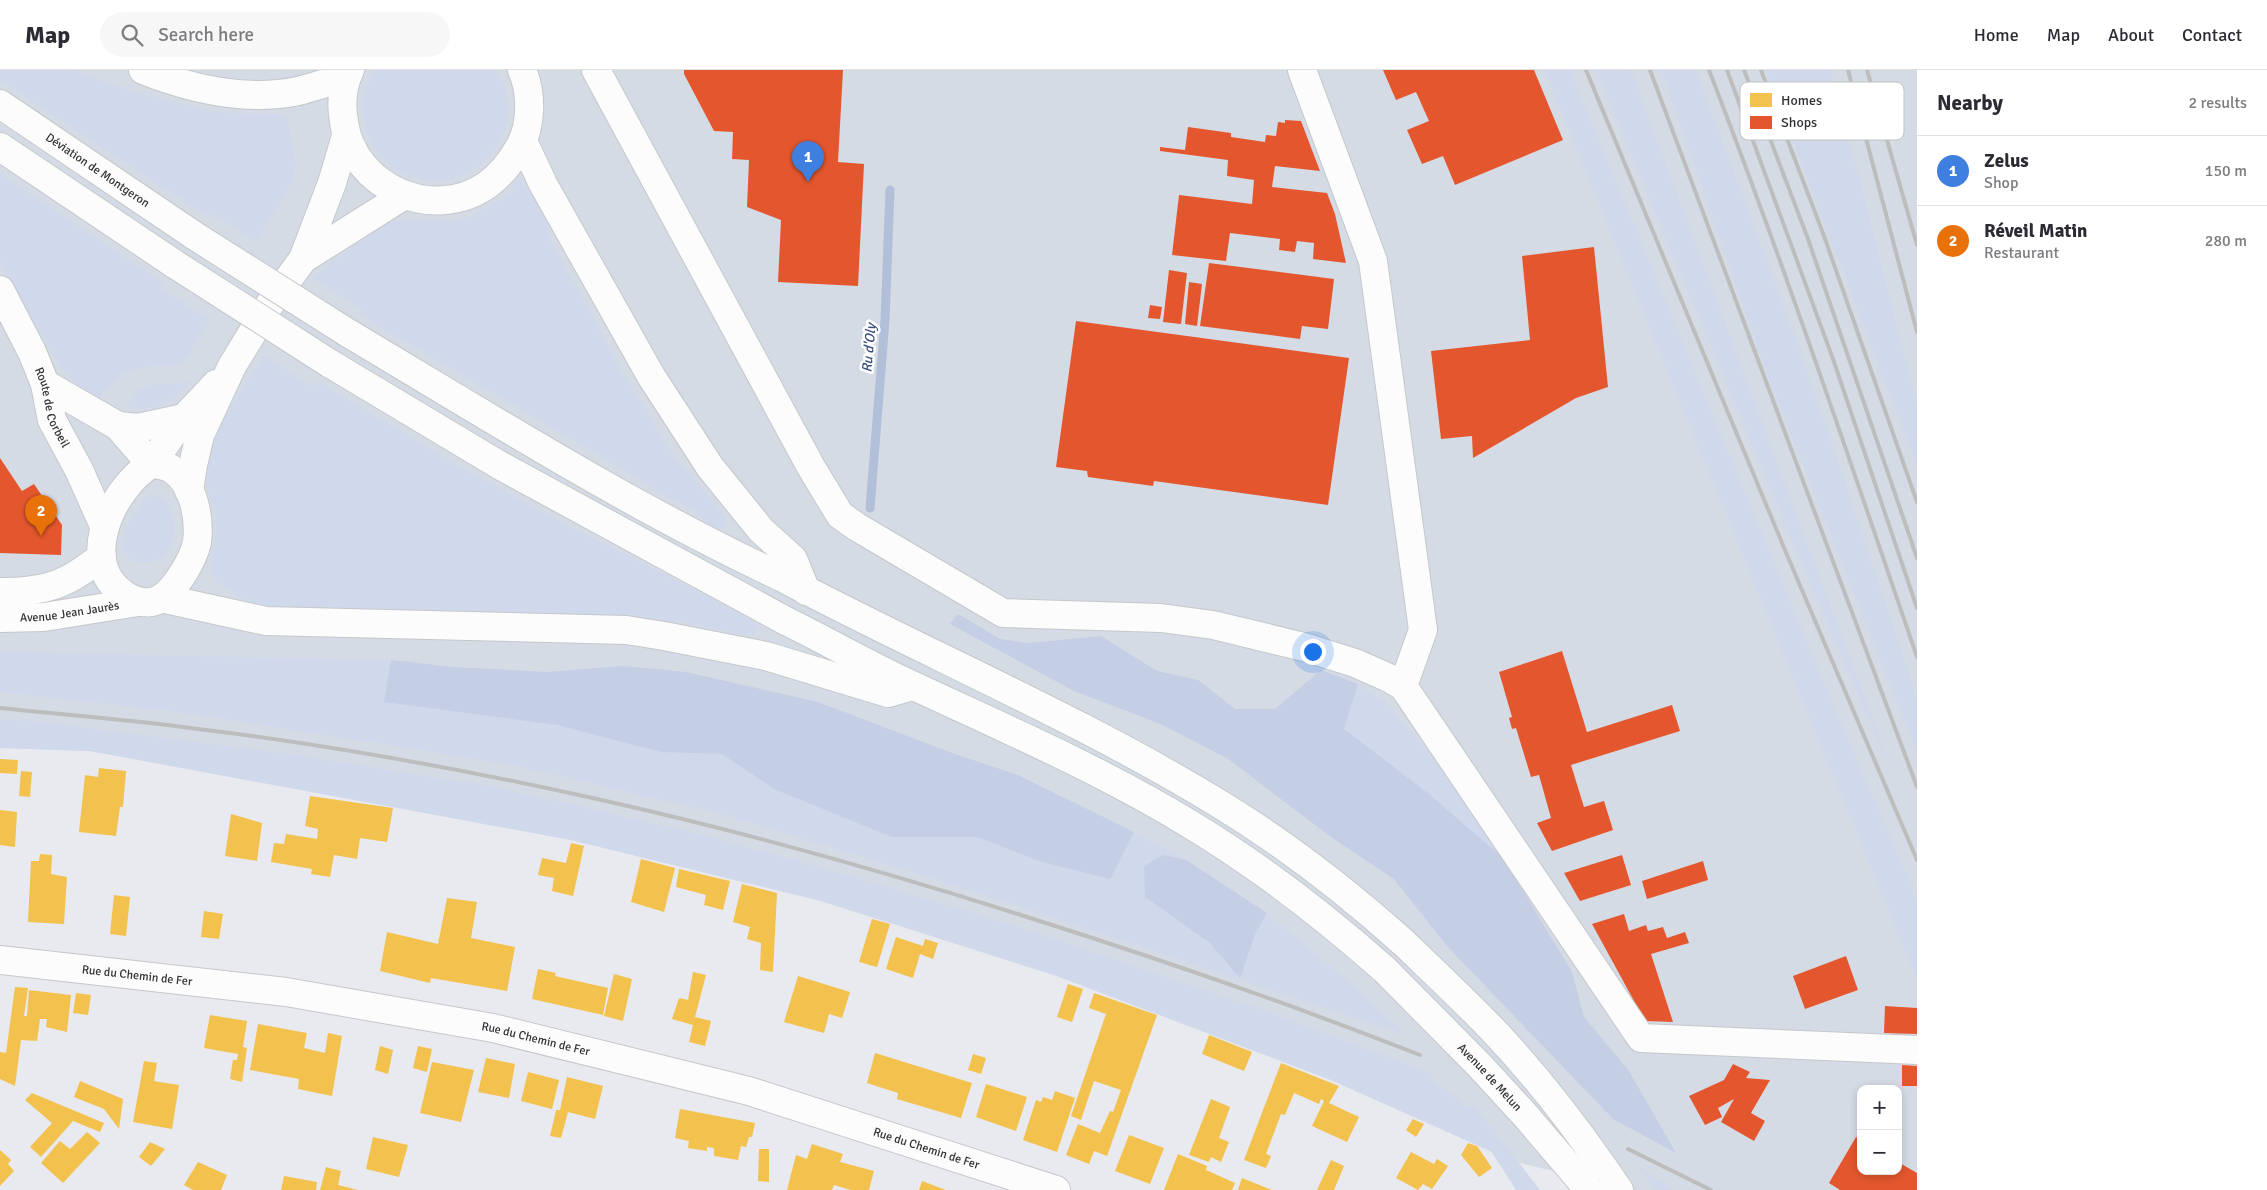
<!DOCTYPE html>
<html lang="en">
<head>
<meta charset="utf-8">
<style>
	body { margin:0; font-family:Signika,sans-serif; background:#f7f7f7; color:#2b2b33 }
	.controls { position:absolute; right:15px; bottom:15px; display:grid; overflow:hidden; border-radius:10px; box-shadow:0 2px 8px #0003 }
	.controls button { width:45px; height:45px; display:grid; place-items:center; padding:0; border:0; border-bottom:1px solid #e1e1e2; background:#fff; color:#2b2b33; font:25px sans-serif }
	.you { position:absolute; left:1312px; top:581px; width:18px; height:18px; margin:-12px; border:4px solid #fff; border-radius:50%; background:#1a73e8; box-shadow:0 0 0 8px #1a73e833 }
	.badge { display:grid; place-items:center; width:32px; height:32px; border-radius:50%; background:#2563eb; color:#fff; font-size:16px; font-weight:700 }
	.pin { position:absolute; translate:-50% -41px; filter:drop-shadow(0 1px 2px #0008) }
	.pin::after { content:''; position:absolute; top:26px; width:18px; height:15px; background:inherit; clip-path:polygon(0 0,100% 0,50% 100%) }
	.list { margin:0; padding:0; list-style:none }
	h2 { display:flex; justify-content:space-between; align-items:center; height:65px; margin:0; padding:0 20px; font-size:21px }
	h2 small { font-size:16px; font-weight:400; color:#7c7c81 }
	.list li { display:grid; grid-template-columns:32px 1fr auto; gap:15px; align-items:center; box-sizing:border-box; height:70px; padding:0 20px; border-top:1px solid #e1e1e2 }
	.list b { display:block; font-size:19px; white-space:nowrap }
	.list p { margin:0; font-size:16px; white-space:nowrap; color:#7c7c81 }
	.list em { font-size:16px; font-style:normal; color:#7c7c81 }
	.icon { flex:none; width:28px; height:28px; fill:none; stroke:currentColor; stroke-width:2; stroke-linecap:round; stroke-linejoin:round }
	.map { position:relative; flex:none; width:1917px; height:1120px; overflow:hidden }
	header { display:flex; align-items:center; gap:30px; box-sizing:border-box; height:70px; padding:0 25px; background:#fff; border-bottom:1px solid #e1e1e2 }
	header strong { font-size:24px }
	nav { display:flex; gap:28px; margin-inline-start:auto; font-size:18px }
	.search { width:350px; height:45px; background:#f7f7f7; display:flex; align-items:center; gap:12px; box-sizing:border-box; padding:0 18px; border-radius:28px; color:#7c7c81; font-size:19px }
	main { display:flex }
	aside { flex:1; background:#fff }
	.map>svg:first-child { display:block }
	.built { fill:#d5dbe5; fill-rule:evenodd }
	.green { fill:#d0d8eb }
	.forest { fill:#c4cee4 }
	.homes { fill:#f2c14e }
	.shops { fill:#e4572e }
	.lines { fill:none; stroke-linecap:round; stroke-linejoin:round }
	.stream { stroke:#b2bfd9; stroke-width:9 }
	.minor-casing { stroke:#c5c7ca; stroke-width:30 }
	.major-casing { stroke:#c5c7ca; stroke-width:30 }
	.highway-casing { stroke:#c5c7ca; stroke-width:30 }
	.minor { stroke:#fcfcfd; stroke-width:28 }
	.major { stroke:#fcfcfd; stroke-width:28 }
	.highway { stroke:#fcfcfd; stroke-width:28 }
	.rail { stroke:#bdbdbe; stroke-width:4 }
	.major-bridge-casing { stroke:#c5c7ca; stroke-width:30; stroke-linecap:butt }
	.highway-bridge-casing { stroke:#c5c7ca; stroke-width:30; stroke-linecap:butt }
	.major-bridge { stroke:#fcfcfd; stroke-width:28 }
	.highway-bridge { stroke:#fcfcfd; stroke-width:28 }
	.labels { text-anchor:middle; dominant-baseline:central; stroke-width:5; stroke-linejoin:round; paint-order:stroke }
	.street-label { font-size:12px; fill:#303235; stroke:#fff }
	.water-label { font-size:14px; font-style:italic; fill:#384d7d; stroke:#fff }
	.key { fill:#fff; stroke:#c1c2c2; stroke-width:1 }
	.key-label { font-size:14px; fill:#303235 }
</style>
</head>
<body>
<header>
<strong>Map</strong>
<div class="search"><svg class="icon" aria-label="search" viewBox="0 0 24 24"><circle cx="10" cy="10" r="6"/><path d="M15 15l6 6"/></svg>Search here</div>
<nav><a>Home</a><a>Map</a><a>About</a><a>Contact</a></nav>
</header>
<main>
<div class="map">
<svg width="1917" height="1120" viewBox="0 0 1917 1120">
	<rect width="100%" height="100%" fill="#e8eaef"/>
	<path class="built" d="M0,0H1917V1120H1633L1512,1091L1331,1010L1054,905L821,831L571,770L90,681L0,678ZM1861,1019H1898V1101H1861Z"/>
	<g class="green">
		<polygon points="0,0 76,0 114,16 215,42 287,45 296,96 292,113 256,172 211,143 208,147 0,10"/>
		<path d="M375,0H495C498,5 502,11 504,17C526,85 445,139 390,95C376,84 366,68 364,50C362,33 364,14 375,0Z"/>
		<polygon points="1544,0 1570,0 1823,610 1917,828 1917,910"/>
		<polygon points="1596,0 1631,0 1900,722 1794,476"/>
		<polygon points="1661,0 1696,0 1806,296 1917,627 1917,683 1769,309"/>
		<polygon points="1766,0 1831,0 1917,333 1917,396"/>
		<path d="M0,104L164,214L162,219L210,250C203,260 190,287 181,293C175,297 166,295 158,296C127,298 118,304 100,329L78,315L59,295L0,191Z"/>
		<polygon points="518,107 539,134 555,160 549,167 624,305 674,386 726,447 724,456 721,458 712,457 695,442 360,245 362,240 312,208 385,151 454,151 469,147 504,127 512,120"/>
		<path d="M264,285L313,317L317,311L464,399L546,444L752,549L757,555C757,561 755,564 749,566L700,555L626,546L292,538C267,536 245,534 224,517C218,513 212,508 211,500C210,485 217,470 216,455C214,435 206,418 204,399C203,374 249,309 264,285Z"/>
		<path d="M192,309C176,333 155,342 127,338C146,298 166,323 192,309Z"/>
		<path d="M157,425C166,428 170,435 172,445C186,504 117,505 123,468C125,455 136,442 143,431L147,427Z"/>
		<polygon points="0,582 391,590 384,631 557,655 661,682 722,684 776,720 892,767 977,767 1039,791 1110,809 1134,762 1186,790 1163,785 1145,827 1210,873 1240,908 1255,864 1267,843 1344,907 1406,965 969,820 722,744 513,695 178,642 0,622"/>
		<polygon points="1358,614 1384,631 1447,702 1503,788 1344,659"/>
		<polygon points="0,649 33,651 283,683 496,717 700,764 834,801 1026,859 1263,940 1430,1003 1434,1011 1467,1036 1475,1036 1540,1120 1516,1120 1491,1081 1331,1010 1057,906 821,831 571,770 90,681 0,678"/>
		<polygon points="1640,1098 1675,1120 1655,1120"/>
	</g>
	<g class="forest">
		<polygon points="958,544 1000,569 1030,573 1101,566 1157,601 1198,610 1235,639 1275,639 1321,600 1358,614 1344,659 1429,724 1503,788 1572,902 1584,947 1629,1001 1676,1083 1613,1049 1447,876 1394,809 1331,767 1227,688 1158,653 1074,621 950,554"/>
		<polygon points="391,590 453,597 547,602 623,596 686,602 818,632 952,683 1018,705 1134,762 1110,809 1039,791 977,767 892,767 776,720 722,684 661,682 557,655 384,632"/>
		<polygon points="1163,785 1186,790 1267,843 1255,864 1240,908 1210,873 1145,827 1144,796"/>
	</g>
	<g class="homes">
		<polygon points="0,689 18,690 17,704 0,703"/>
		<polygon points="99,698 126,701 123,737 120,737 116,766 79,762 85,705 98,707"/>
		<polygon points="21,701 32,702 30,727 19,726"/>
		<polygon points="310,726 393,738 387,772 360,768 357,789 334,785 330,807 311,804 312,799 271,792 274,773 284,774 286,764 317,769 318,759 305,756"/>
		<polygon points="0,740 17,742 15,777 0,775"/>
		<polygon points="231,744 262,753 257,791 225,786"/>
		<polygon points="571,773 584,776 573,826 552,821 554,808 538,805 542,788 566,793"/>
		<polygon points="40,784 52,785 51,804 67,807 64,854 28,852 31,791 39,791"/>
		<polygon points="641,789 675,798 664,842 631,832"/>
		<polygon points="679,799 730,811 723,840 704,835 706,825 676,817"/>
		<polygon points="742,814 777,823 773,902 760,900 761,873 747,869 750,857 733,852"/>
		<polygon points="114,825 130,827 126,866 110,864"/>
		<polygon points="447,828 477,832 471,868 515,877 507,921 431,908 430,913 380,901 387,862 438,874"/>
		<polygon points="204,841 223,844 219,869 201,867"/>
		<polygon points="872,849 890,854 877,897 859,892"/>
		<polygon points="896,867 923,876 925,869 938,873 933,889 920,884 913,908 886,899"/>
		<polygon points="538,899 556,903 555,906 608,918 603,945 532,929"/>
		<polygon points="693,902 706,905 695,947 711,951 705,976 689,972 693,955 672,949 679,928 688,930"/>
		<polygon points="614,904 632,909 623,951 604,946"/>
		<polygon points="798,906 850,922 842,948 829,944 824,963 784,952"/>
		<polygon points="1068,914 1083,919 1072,952 1057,947"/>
		<polygon points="15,917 28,918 24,946 27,946 29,920 71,925 67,962 46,957 47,949 40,949 37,971 21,970 15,1016 0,1009 0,982 6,983"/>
		<polygon points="76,923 91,925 88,945 73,943"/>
		<polygon points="1094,923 1157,945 1107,1086 1094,1081 1089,1094 1066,1085 1078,1054 1100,1063 1110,1041 1113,1042 1121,1020 1094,1011 1081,1050 1071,1046 1106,944 1089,938"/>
		<polygon points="210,945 247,951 243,977 247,978 242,1012 230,1009 233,990 237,990 238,984 204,978"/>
		<polygon points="258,954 307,963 304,978 325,983 328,963 342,966 332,1026 298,1019 299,1009 250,1000"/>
		<polygon points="1209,965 1252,982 1244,1001 1202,984"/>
		<polygon points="380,976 393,980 388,1004 375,1000"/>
		<polygon points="418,976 432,979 427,1002 413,998"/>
		<polygon points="875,983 972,1013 961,1048 897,1029 898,1023 867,1013"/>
		<polygon points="973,984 986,988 981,1004 968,1000"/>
		<polygon points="486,988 515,994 509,1028 478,1022"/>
		<polygon points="144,991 157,993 154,1011 179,1015 172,1059 133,1052"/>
		<polygon points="432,992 474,1000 461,1052 420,1043"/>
		<polygon points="1281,993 1339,1016 1329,1033 1359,1047 1347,1072 1312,1056 1324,1031 1321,1029 1319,1034 1294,1023 1285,1045 1281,1044 1266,1084 1271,1086 1266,1098 1244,1090"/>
		<polygon points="528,1002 559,1010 552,1039 521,1031"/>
		<polygon points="567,1007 603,1016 595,1049 568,1042 561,1068 550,1066 556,1040 560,1040"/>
		<polygon points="80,1011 123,1029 119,1059 104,1039 74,1027"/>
		<polygon points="986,1014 1027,1027 1016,1061 976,1047"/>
		<polygon points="1055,1021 1075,1028 1057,1082 1023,1070 1036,1030 1041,1032 1043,1027 1052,1030"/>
		<polygon points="32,1023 104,1053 100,1062 73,1051 41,1087 30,1077 52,1053 25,1030"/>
		<polygon points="1211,1029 1230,1037 1219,1068 1229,1072 1221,1092 1211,1087 1209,1092 1189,1085"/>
		<polygon points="680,1039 755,1053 752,1067 749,1067 746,1077 741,1076 738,1090 714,1086 714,1078 707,1077 707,1081 688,1078 689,1071 675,1068"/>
		<polygon points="1413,1049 1424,1054 1416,1067 1406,1060"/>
		<polygon points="87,1062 100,1073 63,1113 41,1093 60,1071 70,1079"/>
		<polygon points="1129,1065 1164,1078 1150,1114 1115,1101"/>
		<polygon points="373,1067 408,1075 399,1107 366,1099"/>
		<polygon points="150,1072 165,1079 151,1096 139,1087"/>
		<polygon points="1468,1073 1477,1076 1492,1098 1479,1107 1461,1085"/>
		<polygon points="812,1074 843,1084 840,1092 874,1101 869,1120 851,1120 834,1115 832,1120 787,1120 796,1085 807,1089"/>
		<polygon points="759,1079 769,1079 769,1112 758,1111"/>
		<polygon points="0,1080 11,1090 8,1094 14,1101 0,1116"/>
		<polygon points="1411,1082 1434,1094 1437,1089 1448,1096 1432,1119 1423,1114 1418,1120 1396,1108"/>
		<polygon points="1178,1084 1207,1096 1206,1100 1235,1113 1232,1120 1164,1120"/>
		<polygon points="1331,1090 1344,1096 1334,1120 1317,1120"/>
		<polygon points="198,1092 227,1105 221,1120 193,1120 184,1115"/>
		<polygon points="326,1097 341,1101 338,1115 358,1120 320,1120"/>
		<polygon points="284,1106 317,1112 316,1120 281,1120"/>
		<polygon points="1242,1108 1272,1120 1238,1120"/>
		<polygon points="922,1111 946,1120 919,1120"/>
	</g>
	<g class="shops">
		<polygon points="684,0 843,0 838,92 864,94 858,216 778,212 781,150 747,137 749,90 732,89 733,62 714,61 684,4"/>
		<polygon points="1383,0 1534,0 1563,70 1455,115 1443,86 1422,94 1407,60 1429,51 1416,22 1396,30"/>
		<polygon points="1285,50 1301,51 1320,101 1275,96 1272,117 1327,123 1335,144 1346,193 1313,189 1314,173 1297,171 1295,182 1279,180 1280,169 1230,163 1226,191 1172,185 1179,125 1252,134 1254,110 1227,106 1228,90 1160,81 1160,77 1185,80 1188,57 1231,63 1231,67 1265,72 1266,65 1276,66 1278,52 1285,53"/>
		<polygon points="1594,177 1608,317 1576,328 1473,388 1472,366 1441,369 1431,281 1530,270 1522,186"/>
		<polygon points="1209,193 1334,209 1328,259 1302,256 1300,269 1200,256"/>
		<polygon points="1169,200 1187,203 1181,254 1163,252"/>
		<polygon points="1189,212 1202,214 1197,256 1185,254"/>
		<polygon points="1150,235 1162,237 1160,249 1148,248"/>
		<polygon points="1076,251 1349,288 1328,435 1154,411 1153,416 1088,407 1087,401 1056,397"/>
		<polygon points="0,388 22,421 34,414 62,455 61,485 0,483"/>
		<polygon points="1562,581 1587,662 1672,635 1680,661 1571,695 1584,737 1604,731 1613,760 1552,781 1537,753 1551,748 1539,705 1531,707 1516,658 1512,659 1509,648 1512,647 1499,602"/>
		<polygon points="1622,785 1631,815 1580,831 1564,803"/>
		<polygon points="1703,791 1708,810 1647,829 1642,811"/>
		<polygon points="1624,844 1629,861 1646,855 1648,861 1663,857 1667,868 1685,862 1689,873 1651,884 1673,952 1645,951 1592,854"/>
		<polygon points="1846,886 1858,920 1805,939 1793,906"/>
		<polygon points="1885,936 1917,938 1917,964 1884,963"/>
		<polygon points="1733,994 1750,1002 1746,1008 1770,1010 1751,1043 1765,1051 1754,1071 1721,1052 1734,1029 1718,1038 1722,1047 1705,1055 1689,1026 1724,1010"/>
		<polygon points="1902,995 1917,996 1917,1016 1902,1016"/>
		<polygon points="1856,1067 1861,1070 1861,1101 1898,1101 1898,1092 1917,1103 1917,1120 1840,1120 1829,1113"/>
	</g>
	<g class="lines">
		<polyline class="stream" points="870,438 885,250 890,120"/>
		<defs>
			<g id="minor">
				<polyline points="596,0 811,397 840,445 857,457 1003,543 1161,548 1213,555 1304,577 1355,593 1389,608 1403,616 1641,968 1917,980"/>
				<polyline points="1302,0 1373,191 1423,560 1403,616"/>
				<path id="s1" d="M0,890L286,922L493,958L749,1021L1056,1120"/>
			</g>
			<g id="major">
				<path d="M143,0C191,19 246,32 298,21C314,17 330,11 346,8"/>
				<path d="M350,0C342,16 341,35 344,52C353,117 432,153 487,115C501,105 511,92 519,78C532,56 532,23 522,0"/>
				<path id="s2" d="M0,34L195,166"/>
				<polyline points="0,77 176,195"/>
				<polyline points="303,189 403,126"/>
				<path id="s3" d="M0,220L32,282L45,314L52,350L79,400L104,456"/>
				<path d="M348,263C489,347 630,436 779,506"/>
				<polyline points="329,293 501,396 786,551"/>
				<polyline points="45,314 118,356 151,394 184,348 216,314"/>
				<polyline points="118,356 138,358 184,348"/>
				<path d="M151,394C159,395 166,395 173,400C194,414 200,449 197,472C194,488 175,521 160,529C150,535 138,532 128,527C75,496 111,419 151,394Z"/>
				<polyline points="189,421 193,395 200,365 232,296 270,234 303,189 332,113 346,66"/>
				<path d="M0,522C45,522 67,515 102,486"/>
				<path id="s4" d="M0,548L44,547L138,532"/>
			</g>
			<g id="highway">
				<polyline points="523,71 543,114 651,306 710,397 761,460 793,489 806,521"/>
				<path d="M779,506C924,583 1077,647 1218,733C1284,773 1346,821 1404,873"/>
				<polyline points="161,528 266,551 626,560 664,566 766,586 888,623 912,616"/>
				<path d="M786,551C829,572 870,596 914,616C1006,659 1101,700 1188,753C1258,795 1323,845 1385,900"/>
				<polyline points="1603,1097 1619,1120"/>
			</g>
		</defs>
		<use href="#minor" class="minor-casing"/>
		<use href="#major" class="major-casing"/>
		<use href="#highway" class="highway-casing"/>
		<use href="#minor" class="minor"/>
		<use href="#major" class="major"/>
		<use href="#highway" class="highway"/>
		<g class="rail">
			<polyline points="1586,0 1787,485 1917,790"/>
			<polyline points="1650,0 1917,717"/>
			<path d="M1709,0C1784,194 1850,391 1917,587"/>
			<polyline points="1727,0 1833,289 1917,538"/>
			<polyline points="1744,0 1808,169 1917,488"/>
			<polyline points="1761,0 1824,166 1917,432"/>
			<polyline points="1848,0 1917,262"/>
			<polyline points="1867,0 1917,175"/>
			<path d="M0,638C66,645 132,650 198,659C332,675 466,700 597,729C741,761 883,801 1024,846C1157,888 1290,934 1420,985"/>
			<polyline points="1628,1079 1711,1120"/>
		</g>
		<defs>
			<g id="major-bridge">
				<polyline points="195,166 348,263"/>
				<polyline points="176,195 329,293"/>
			</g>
			<g id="highway-bridge">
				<path d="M1404,873C1433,901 1463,929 1491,958C1532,1001 1569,1048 1603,1097"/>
				<path id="s5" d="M1385,900L1480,996L1525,1045L1589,1120"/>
			</g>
		</defs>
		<use href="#major-bridge" class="major-bridge-casing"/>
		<use href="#highway-bridge" class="highway-bridge-casing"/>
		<use href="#major-bridge" class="major-bridge"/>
		<use href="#highway-bridge" class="highway-bridge"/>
	</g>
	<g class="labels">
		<g class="street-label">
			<text stroke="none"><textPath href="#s2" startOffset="118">Déviation de Montgeron</textPath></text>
			<text stroke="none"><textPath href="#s3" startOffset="129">Route de Corbeil</textPath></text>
			<text stroke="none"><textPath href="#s4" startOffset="70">Avenue Jean Jaurès</textPath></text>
			<text stroke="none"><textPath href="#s1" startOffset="138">Rue du Chemin de Fer</textPath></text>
			<text stroke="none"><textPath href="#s1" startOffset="542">Rue du Chemin de Fer</textPath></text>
			<text stroke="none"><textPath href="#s5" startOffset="150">Avenue de Melun</textPath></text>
			<text stroke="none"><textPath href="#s1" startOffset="948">Rue du Chemin de Fer</textPath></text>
		</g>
		<g class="water-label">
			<text transform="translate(869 278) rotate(-85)">Ru d'Oly</text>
		</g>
	</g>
	<rect x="1740" y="12" width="164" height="58" rx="8" class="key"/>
	<rect x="1750" y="23" width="22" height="14" fill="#f2c14e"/>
	<rect x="1750" y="46" width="22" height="13" fill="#e4572e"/>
	<g class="key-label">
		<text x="1781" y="35">Homes</text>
		<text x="1781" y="57">Shops</text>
	</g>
</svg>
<div class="controls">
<button>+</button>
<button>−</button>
</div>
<div class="you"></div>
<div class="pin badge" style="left:808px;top:112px;background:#3f7fe0">1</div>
<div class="pin badge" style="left:41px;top:466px;background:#e8710a">2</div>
</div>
<aside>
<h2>Nearby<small>2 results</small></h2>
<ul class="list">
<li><span class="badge" style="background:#3f7fe0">1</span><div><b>Zelus</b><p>Shop</p></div><em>150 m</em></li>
<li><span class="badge" style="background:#e8710a">2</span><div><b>Réveil Matin</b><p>Restaurant</p></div><em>280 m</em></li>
</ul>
</aside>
</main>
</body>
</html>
